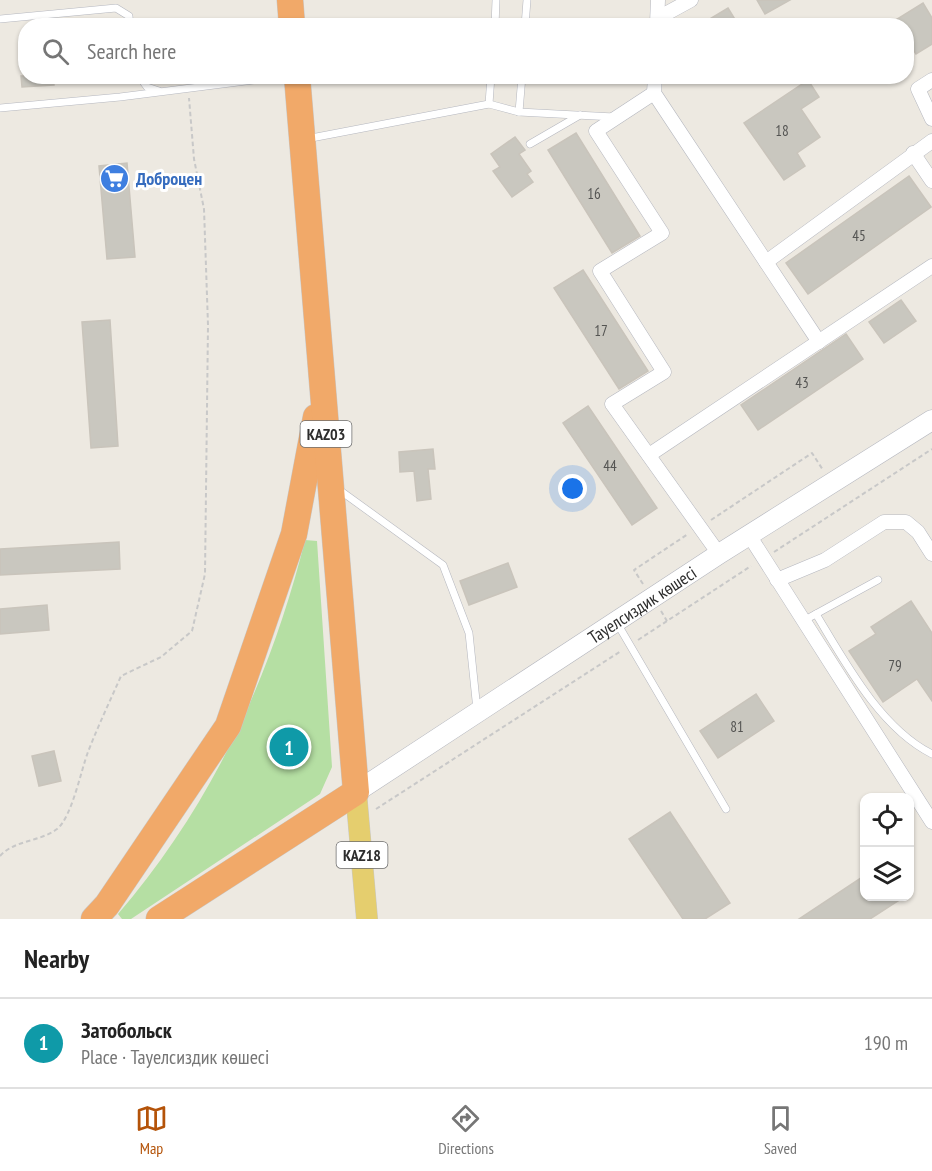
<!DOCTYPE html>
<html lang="en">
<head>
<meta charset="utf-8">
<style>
	body { margin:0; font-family:"PT Sans Narrow",sans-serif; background:#f6f6f6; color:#222 }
	.controls { position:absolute; right:18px; bottom:18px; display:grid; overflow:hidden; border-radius:12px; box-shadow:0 2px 4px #0004 }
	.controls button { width:54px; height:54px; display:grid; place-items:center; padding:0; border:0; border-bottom:2px solid #e0e0e0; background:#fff; color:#222; font:30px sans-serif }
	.you { position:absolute; left:573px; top:489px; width:21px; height:21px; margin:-15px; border:4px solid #fff; border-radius:50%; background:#1a73e8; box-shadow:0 0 0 9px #1a73e833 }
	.badge { display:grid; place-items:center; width:39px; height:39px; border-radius:50%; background:#b45309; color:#fff; font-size:20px; font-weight:700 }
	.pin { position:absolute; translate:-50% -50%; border:3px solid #fff; box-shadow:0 2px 6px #0006 }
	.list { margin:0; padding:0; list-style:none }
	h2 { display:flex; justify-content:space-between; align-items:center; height:78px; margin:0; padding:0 24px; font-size:26px }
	h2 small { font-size:20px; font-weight:400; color:#767676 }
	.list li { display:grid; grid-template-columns:39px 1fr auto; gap:18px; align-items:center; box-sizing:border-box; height:90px; padding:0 24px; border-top:2px solid #e0e0e0 }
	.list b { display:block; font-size:22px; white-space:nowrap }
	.list p { margin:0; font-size:20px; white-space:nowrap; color:#767676 }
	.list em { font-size:20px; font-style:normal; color:#767676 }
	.icon { flex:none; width:33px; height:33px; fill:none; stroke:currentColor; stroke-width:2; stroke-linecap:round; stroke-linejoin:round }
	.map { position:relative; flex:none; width:932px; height:919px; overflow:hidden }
	.search { position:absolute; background:#fff; box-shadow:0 2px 4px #0004; left:18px; right:18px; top:18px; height:66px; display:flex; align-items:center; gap:15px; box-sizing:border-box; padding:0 21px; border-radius:24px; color:#767676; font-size:22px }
	.sheet { height:168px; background:#fff }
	nav { display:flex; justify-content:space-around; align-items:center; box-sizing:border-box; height:84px; border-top:2px solid #e0e0e0; background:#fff; font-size:16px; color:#767676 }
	nav a { display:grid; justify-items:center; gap:3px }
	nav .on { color:#b45309 }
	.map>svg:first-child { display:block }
	.green { fill:#b5dfa3 }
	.building { fill:#c9c7bf; stroke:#c9c4bb; stroke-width:1.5 }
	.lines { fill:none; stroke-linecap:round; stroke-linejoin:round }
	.lane-casing { stroke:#b5b7bf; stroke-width:8 }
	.street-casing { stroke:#b5b7bf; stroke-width:15 }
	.secondary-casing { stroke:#b5b7bf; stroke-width:21 }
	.primary-casing { stroke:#c8c8c8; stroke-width:22 }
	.highway-casing { stroke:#c8c8c8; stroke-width:27 }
	.path { stroke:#c8c8c8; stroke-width:2; stroke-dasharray:4.5 3; stroke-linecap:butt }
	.lane { stroke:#fff; stroke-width:7 }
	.street { stroke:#fff; stroke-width:14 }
	.secondary { stroke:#fff; stroke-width:20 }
	.primary { stroke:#e5ce6e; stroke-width:21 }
	.highway { stroke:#f1a969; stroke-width:26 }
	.labels { text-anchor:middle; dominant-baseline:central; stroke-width:6; stroke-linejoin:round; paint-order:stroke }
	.number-label { font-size:15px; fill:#545452 }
	.shield { fill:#fff; stroke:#6c6c6c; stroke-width:1.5 }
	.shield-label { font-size:16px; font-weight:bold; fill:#2d2d2d }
	.shop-label { font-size:18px; font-weight:bold; fill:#366cbe; stroke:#fff; text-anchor:start }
	.street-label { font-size:18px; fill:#2d2d2d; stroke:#fff }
</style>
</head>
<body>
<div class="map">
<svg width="932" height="919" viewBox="0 0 932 919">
	<rect width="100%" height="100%" fill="#ede9e1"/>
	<path class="green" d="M305,540L317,541L332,767L320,794L131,919H122L118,914C211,806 271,677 305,540Z"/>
	<g class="building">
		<polygon points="757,0 790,0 765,14"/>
		<polygon points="923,3 932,18 932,44 916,54 906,38 906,26 886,26"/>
		<polygon points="728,8 739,26 698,26"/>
		<polygon points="21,76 53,76 54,85 22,87"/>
		<polygon points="808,80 819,97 801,109 820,137 797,153 805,166 784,180 744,123"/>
		<polygon points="576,133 640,236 612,253 548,150"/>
		<polygon points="515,137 525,150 519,154 531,171 527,174 533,182 512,197 493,171 500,167 491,154"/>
		<polygon points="127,163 135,257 107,259 99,166"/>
		<polygon points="909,176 931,207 808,294 786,263"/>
		<polygon points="583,270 648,371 619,389 554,288"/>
		<polygon points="901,300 916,321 884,343 869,322"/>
		<polygon points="110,320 118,446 91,448 82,322"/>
		<polygon points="846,334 863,359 758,430 741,405"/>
		<polygon points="588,406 657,508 632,525 563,423"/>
		<polygon points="433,449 435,469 428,469 431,499 417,501 414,471 400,472 399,452"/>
		<polygon points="119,542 120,569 0,575 0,549"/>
		<polygon points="508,563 517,587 469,605 460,581"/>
		<polygon points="911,601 932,633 932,701 917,679 883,702 849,651 876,634 871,627"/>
		<polygon points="47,605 49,630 0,634 0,609"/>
		<polygon points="756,694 774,721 718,758 700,731"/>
		<polygon points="54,751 61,781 39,786 32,756"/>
		<polygon points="670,812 730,903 705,919 683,919 629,839"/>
		<polygon points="864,876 864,897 904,897 870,919 799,919"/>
	</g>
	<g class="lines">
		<defs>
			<g id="lane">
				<polyline points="0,19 116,8 129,16 130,26"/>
				<polyline points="495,26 496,0"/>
				<polyline points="525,26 527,0"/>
				<polyline points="139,76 147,87 159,91"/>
				<polyline points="489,104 491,76"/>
				<polyline points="0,108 120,97 285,76"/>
				<polyline points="519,112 522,76"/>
				<polyline points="306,139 489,104 519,112 614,117"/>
				<polyline points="530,144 580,115"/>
				<polyline points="338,489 443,565 469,633 477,710"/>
				<path d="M816,614C845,662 880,728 932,754"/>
				<polyline points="803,621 878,580"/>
				<polyline points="617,623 726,809"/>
			</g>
			<g id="street">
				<polyline points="658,18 691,0"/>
				<polyline points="657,23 658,0"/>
				<polyline points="655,76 654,93 819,342"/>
				<polyline points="932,80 918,89 932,119"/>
				<polyline points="654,93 596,131 662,233 600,271 664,372 612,404 719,554"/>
				<polyline points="913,153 932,181"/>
				<polyline points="766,262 932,141"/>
				<polyline points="649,455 932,266"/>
				<polyline points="749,535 932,822"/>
				<polyline points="777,580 825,560 884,522 906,522 918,532 932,554"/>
			</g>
			<g id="secondary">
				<path id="s1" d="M356,792L719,554L932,420"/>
			</g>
			<polyline id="primary" points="356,792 367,919"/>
			<g id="highway">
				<polyline points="290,0 292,26"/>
				<polyline points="94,919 107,905 228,726 294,534 316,417"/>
				<polyline points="159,919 356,792 297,76"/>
			</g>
		</defs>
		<use href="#lane" class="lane-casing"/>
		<use href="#street" class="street-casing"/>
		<use href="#secondary" class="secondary-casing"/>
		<use href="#primary" class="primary-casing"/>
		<use href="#highway" class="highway-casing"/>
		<g class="path">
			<polyline points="711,520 812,453 823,470"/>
			<polyline points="774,552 932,449"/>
			<polyline points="643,584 634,570 688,534"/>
			<polyline points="661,611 667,621"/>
			<polyline points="638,640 751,566"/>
			<polyline points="376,809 621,651"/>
			<path d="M0,856C14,840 40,842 57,829C72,817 81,770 88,752C98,726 110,701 121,676L161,657L192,631L205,574L208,325L204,209L194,159L189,98"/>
		</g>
		<use href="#lane" class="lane"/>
		<use href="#street" class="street"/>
		<use href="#secondary" class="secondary"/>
		<use href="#primary" class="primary"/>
		<use href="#highway" class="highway"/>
	</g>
	<defs>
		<symbol id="supermarket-disc" viewBox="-11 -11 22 22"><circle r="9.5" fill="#3f7fe0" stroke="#fff"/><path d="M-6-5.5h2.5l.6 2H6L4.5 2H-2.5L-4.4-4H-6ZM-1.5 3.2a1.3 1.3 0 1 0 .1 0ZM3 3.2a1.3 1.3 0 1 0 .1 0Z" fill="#fff"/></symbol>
	</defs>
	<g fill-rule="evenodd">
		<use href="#supermarket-disc" x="98" y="162" width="33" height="33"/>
	</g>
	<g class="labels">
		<g class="number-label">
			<text x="782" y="130">18</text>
			<text x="594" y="193">16</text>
			<text x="859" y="235">45</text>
			<text x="601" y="330">17</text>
			<text x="802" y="382">43</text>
			<text x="610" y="465">44</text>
			<text x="895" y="665">79</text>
			<text x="737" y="726">81</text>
		</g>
		<g class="shield">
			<rect x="300.5" y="421" width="51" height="26" rx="4.5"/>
			<rect x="336.5" y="842" width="51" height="26" rx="4.5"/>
		</g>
		<g class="shield-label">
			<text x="326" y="434">KАZ03</text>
			<text x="362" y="855">KAZ18</text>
		</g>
		<g class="shop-label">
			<text x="136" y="178">Доброцен</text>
		</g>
		<g class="street-label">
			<text stroke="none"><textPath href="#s1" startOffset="342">Тауелсиздик көшесі</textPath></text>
		</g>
	</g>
</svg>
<div class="controls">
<button><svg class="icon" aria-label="locate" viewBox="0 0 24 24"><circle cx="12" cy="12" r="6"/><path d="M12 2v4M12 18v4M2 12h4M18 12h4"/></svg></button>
<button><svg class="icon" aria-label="layers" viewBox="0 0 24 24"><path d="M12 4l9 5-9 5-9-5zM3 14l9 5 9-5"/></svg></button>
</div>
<div class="you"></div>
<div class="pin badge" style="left:289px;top:747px;background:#0f9aa8">1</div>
<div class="search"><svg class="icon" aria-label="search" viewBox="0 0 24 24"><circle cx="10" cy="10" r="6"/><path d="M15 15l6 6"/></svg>Search here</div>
</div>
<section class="sheet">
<h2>Nearby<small></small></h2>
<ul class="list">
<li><span class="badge" style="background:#0f9aa8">1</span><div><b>Затобольск</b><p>Place · Тауелсиздик көшесі</p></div><em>190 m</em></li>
</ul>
</section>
<nav>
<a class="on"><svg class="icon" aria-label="map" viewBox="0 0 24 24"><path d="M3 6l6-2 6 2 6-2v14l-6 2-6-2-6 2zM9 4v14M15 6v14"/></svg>Map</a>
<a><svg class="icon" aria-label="directions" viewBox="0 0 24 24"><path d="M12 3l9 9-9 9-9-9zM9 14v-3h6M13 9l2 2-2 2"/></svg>Directions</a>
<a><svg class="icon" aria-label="saved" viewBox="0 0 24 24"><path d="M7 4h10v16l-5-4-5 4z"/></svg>Saved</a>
</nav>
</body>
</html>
